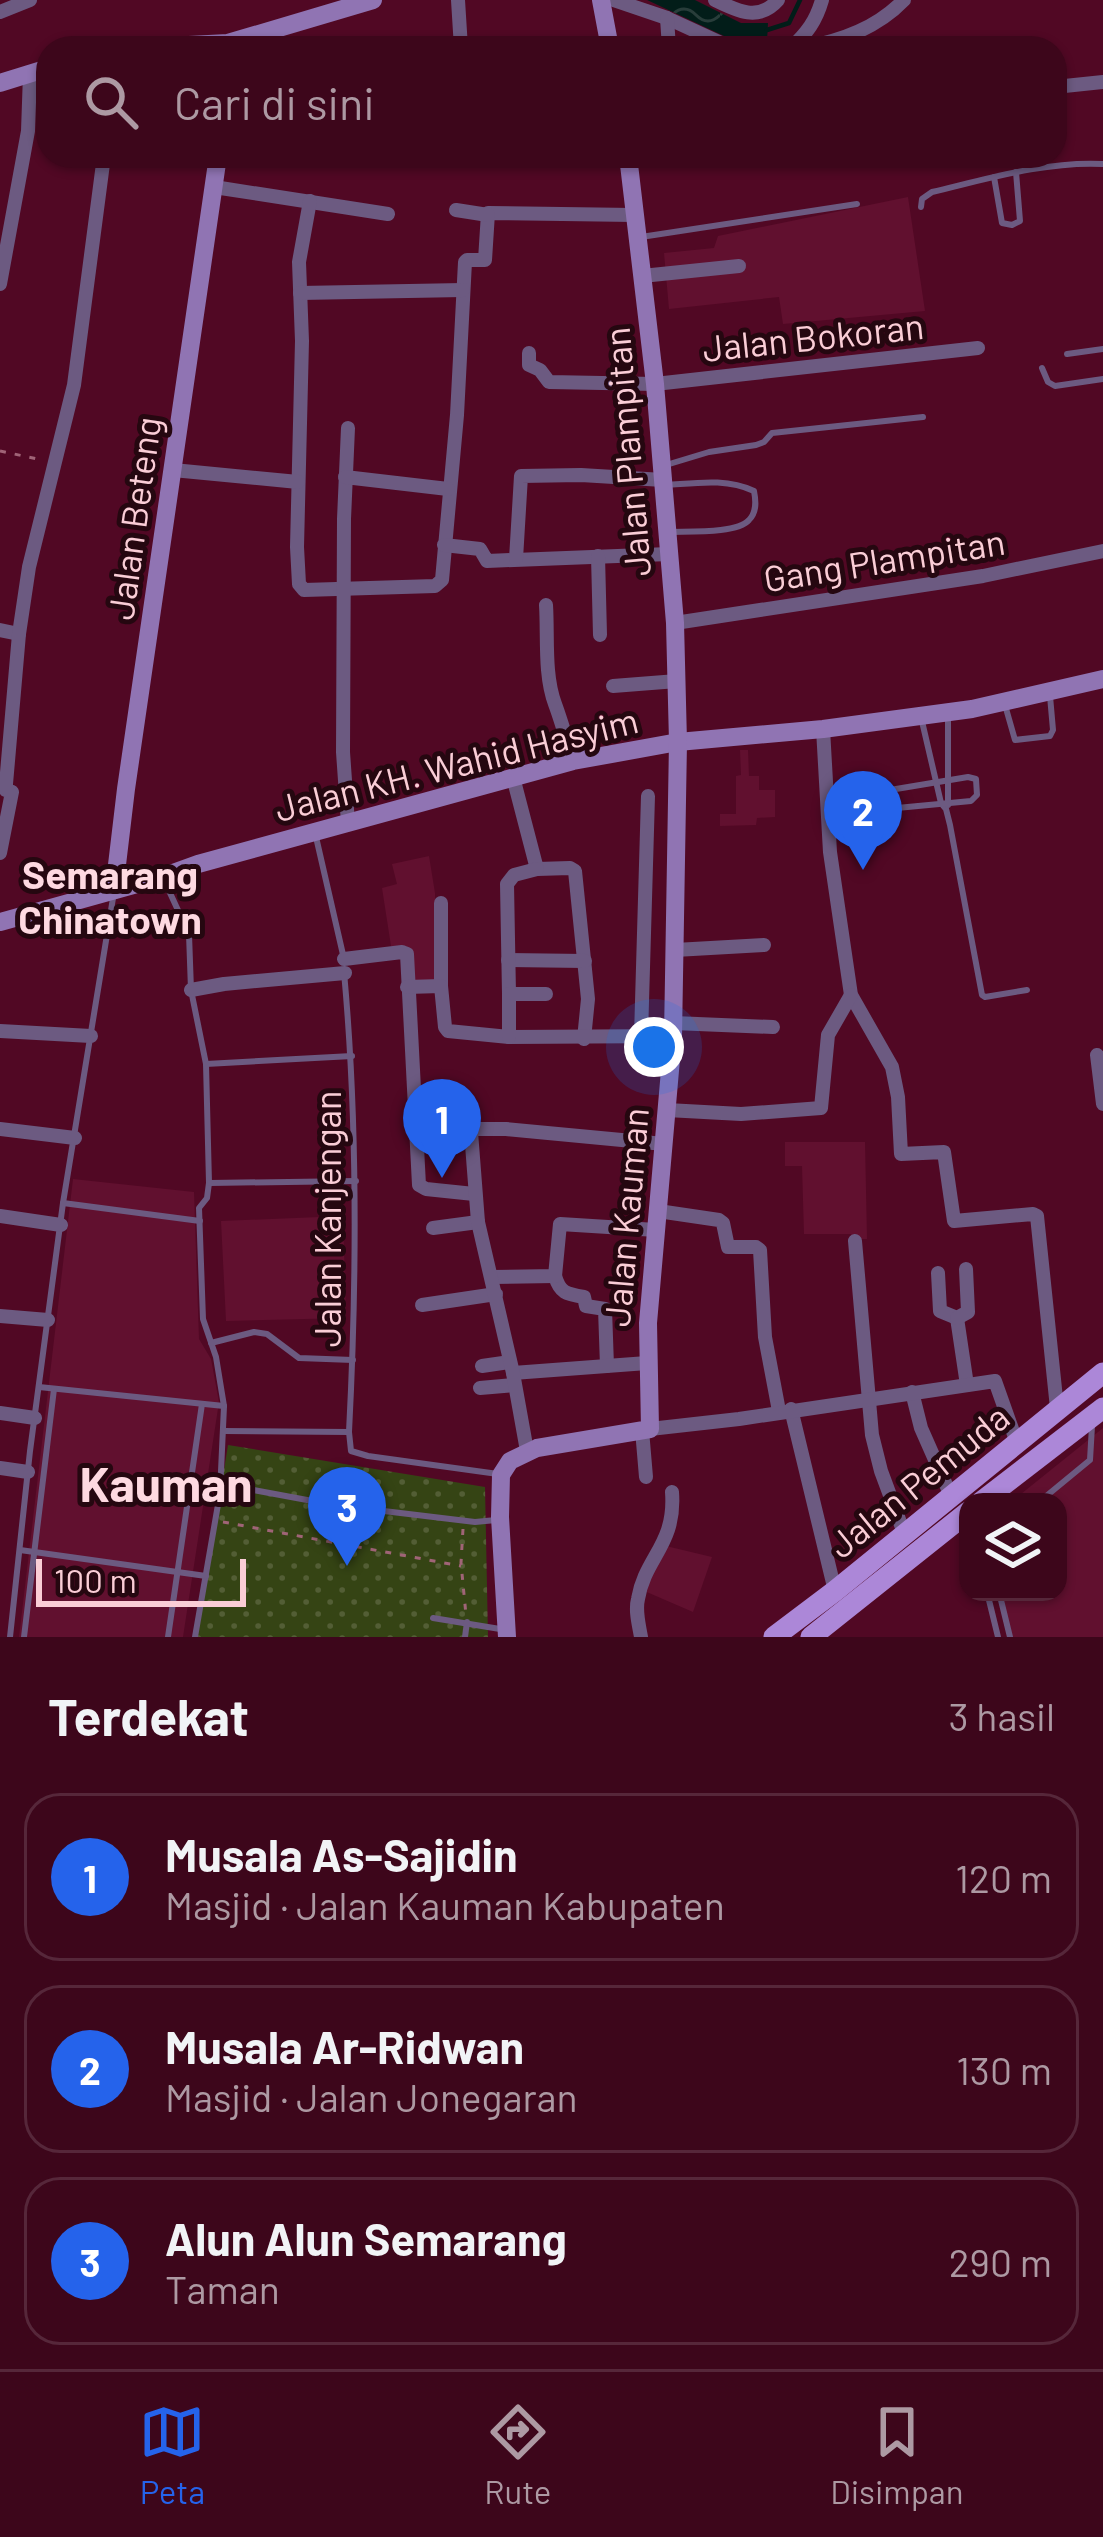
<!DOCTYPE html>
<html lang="id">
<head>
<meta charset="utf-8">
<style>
	body { margin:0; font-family:Barlow,sans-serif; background:#481428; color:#f1f3f6 }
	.controls { position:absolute; right:36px; bottom:36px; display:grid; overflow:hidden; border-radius:24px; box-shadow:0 3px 9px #0004 }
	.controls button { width:108px; height:108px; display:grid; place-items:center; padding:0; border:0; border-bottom:3px solid #56273a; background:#3d061b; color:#f1f3f6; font:60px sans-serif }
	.scale { position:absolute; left:36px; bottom:30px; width:210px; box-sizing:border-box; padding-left:12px; border:6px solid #facdd6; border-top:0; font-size:33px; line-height:42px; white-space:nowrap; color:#facdd6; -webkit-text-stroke:9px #250710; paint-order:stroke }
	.you { position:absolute; left:654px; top:1047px; width:42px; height:42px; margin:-30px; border:9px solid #fff; border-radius:50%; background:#1a73e8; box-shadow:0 0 0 18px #1a73e833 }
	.badge { display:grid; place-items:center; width:78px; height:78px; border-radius:50%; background:#2563eb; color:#fff; font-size:39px; font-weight:700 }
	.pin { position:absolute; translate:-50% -99px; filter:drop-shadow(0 3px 6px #0008) }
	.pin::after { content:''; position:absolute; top:63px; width:42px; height:36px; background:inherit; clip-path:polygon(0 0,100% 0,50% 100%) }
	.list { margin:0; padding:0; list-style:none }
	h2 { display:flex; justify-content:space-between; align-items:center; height:156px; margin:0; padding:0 48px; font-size:51px }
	h2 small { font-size:39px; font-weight:400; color:#ad99a3 }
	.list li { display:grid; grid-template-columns:78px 1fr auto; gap:36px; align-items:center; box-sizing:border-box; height:168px; margin:0 24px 24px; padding:0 24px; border:3px solid #56273a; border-radius:36px }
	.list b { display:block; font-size:45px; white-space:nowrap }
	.list p { margin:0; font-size:39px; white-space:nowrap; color:#ad99a3 }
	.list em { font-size:39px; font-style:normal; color:#ad99a3 }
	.icon { flex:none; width:66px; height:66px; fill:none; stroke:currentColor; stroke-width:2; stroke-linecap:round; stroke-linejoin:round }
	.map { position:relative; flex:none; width:1103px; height:1637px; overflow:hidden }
	.search { position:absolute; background:#3d061b; box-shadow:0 3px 9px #0004; left:36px; right:36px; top:36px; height:132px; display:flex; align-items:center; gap:30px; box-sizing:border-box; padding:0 42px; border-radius:36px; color:#ad99a3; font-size:45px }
	.sheet { height:732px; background:#3d061b }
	nav { display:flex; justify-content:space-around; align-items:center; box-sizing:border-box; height:168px; border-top:3px solid #56273a; background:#3d061b; font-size:33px; color:#ad99a3 }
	nav a { display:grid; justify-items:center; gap:6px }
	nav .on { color:#2563eb }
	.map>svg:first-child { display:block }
	.built { fill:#61102f }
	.grass { fill:url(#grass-dots) }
	.water { fill:url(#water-waves) }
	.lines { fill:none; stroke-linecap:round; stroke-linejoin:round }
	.stream { stroke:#021d19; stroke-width:4.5 }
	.path { stroke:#a06477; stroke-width:3; stroke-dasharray:6 9; stroke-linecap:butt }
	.lane { stroke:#6c5a81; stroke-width:6 }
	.street { stroke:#6c5a81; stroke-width:14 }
	.secondary { stroke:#9074b3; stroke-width:18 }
	.primary { stroke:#ac87d8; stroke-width:21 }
	.labels { text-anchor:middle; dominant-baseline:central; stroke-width:10; stroke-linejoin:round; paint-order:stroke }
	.street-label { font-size:36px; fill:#facdd6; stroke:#250710 }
	.neighbourhood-label { font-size:39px; font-weight:bold; fill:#fed9e1; stroke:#250710 }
	.district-label { font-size:48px; font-weight:bold; fill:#fed9e1; stroke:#250710 }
</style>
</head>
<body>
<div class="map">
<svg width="1103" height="1637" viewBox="0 0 1103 1637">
	<defs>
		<pattern id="grass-dots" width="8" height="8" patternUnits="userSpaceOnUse" patternTransform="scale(3)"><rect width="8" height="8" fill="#354414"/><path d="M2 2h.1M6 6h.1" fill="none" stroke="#535e35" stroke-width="1.8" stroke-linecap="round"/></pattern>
		<pattern id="water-waves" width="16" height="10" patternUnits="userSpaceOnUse" patternTransform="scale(3)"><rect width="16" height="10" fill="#021d19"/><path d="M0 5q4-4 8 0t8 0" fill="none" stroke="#283d3a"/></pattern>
	</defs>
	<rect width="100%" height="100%" fill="#510824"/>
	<g class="built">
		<polygon points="908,197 925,311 783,324 779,297 669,309 664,253 714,248 718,236"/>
		<polygon points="740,750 748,750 749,776 759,776 759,790 775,790 775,817 757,818 756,825 720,826 720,814 736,814 736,776 741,775"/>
		<polygon points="429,856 435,893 437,985 407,986 407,946 391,946 382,888 397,884 392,864"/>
		<polygon points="785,1142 865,1142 867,1239 853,1239 851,1234 804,1234 802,1166 785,1166"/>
		<polygon points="73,1179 194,1192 199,1339 211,1359 219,1402 183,1637 19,1637"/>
		<polygon points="343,1216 346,1318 226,1321 221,1221"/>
		<polygon points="1103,1428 1103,1637 1009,1637 997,1592 1058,1592 1058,1502 1011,1502"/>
		<polygon points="666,1546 712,1557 693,1612 642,1590"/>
	</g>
	<polygon class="grass" points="228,1445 485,1487 488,1637 197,1637"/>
	<polygon class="water" points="647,0 695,0 741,23 768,23 767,42 739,43"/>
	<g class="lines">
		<polyline class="stream" points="767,30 789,23 800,0"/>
		<g class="path">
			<polyline points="0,451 42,460"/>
			<polyline points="223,1522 461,1566"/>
			<polyline points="463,1529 461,1563 466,1615"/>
		</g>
		<g class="lane">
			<polyline points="994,177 1002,223 1012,225 1020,221 1016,172"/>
			<path d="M921,207L922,199L932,192C987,179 1046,161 1103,164"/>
			<polyline points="641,237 857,204"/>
			<polyline points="1067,354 1103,349"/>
			<polyline points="1042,368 1048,382 1055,386 1103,379"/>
			<polyline points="666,465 709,452 756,445 764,442 772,433 923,417"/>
			<path d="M667,485C697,483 726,478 754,491C756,501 757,512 749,520C737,534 687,531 668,532"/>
			<polyline points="1005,705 1015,740 1050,736 1053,730 1050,696"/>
			<polyline points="921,717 941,803 946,809 950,825 982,995 985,997 1027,990"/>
			<polyline points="948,717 948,805"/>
			<polygon points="968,777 976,779 977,795 971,801 897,808 887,803 885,795 890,790"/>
			<polyline points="316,837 344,959"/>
			<polyline points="164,880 189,934 191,990 206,1064 209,1183 207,1198 199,1208 203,1319 216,1357 224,1406 220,1493 195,1637"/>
			<path d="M344,972C358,1125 357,1278 349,1432L351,1451L368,1456L498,1474"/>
			<polyline points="206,1064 352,1056"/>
			<polyline points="210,1183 356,1181"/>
			<polyline points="63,1203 200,1221"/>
			<polyline points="211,1343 254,1332 267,1334 299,1358 353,1360"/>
			<polyline points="39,1387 224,1406"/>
			<polyline points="223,1431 349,1432"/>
			<polyline points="221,1484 334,1505 475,1522 496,1520"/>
			<polyline points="1039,1502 1090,1460 1092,1426"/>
			<polyline points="20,1550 206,1576"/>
			<polyline points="987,1592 998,1637"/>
			<polyline points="999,1592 1010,1637"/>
			<polyline points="433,1618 500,1629"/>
			<polyline points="10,1637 30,1451 63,1203 114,892"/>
			<polyline points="24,1637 54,1389"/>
			<polyline points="168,1637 202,1404"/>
			<polyline points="465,1637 467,1622"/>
		</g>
		<g class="street">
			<polyline points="458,0 461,48"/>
			<polyline points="614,0 667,18 732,48"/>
			<path d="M715,0C737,11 759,22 778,0"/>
			<polyline points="0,12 30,0"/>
			<polyline points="667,18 669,48"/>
			<path d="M791,48C807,33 816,21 822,0"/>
			<path d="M804,48C843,40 877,28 904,0"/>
			<polyline points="1055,87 1103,82"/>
			<polyline points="214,187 388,214"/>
			<polyline points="310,201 299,262 302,341 297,547 299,584 304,590 435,586 442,580 457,415 465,262 467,260 485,260 488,213 634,215"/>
			<polyline points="456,210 488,215"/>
			<polyline points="642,276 739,266"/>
			<polyline points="0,284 28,131 30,74"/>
			<polyline points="300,293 463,290"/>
			<polyline points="529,353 529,365 540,370 549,382 655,384 978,348"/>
			<polyline points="348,428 344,519 343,752 348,823"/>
			<polyline points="173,470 298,482"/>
			<polyline points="345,477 448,489"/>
			<polyline points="444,545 480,549 487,561 669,554"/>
			<polyline points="598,556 600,635"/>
			<polyline points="516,559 521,476 581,475 663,480"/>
			<path d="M546,605C548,636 544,675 555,704C562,723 567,741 573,761"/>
			<polyline points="675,623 983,576 1103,551"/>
			<polyline points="0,630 19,634"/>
			<polyline points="613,686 677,681"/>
			<polyline points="823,729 830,852 851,995 892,1067 898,1097 901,1154 944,1152 954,1221 1033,1214 1037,1216 1057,1408"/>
			<polyline points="513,777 537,869 570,868 575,871 588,999 584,1039"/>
			<polyline points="0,853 12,792 6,790 6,784 19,634 29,567 74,385 104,156"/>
			<polyline points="675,950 764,945"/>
			<polyline points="344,959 402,952 407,954 419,1185 426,1189 474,1194"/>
			<polyline points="508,960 585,961"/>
			<polyline points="441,986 441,903"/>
			<polyline points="407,987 441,986 445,1027 448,1031 509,1037 673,1036"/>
			<polyline points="191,990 224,984 345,973"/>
			<polyline points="509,994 507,884 514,875 537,869"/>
			<polyline points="673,1023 773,1027"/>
			<polyline points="0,1031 91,1036"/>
			<polyline points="641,1036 648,796"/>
			<polyline points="509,1037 509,994 546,994"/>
			<polyline points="1097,1055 1103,1104"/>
			<polyline points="667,1110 741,1114 821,1108 828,1035 851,995"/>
			<polyline points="0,1129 75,1138"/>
			<polyline points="658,1211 719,1220 723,1223 728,1247 756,1247 760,1250 765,1337 779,1411"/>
			<polyline points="0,1216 61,1225"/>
			<polyline points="433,1228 478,1222"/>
			<polyline points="855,1241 872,1435 881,1471 904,1533"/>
			<polyline points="938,1273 940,1311 957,1318"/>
			<path d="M555,1276C560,1293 566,1294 584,1297L586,1306L605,1309L607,1366"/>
			<polyline points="492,1277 555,1276 560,1224 656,1230"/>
			<polyline points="422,1305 496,1294"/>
			<polyline points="0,1316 48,1320"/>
			<polyline points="957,1318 967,1385"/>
			<polyline points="957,1318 968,1312 966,1269"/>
			<polyline points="482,1366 510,1362"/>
			<polyline points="513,1373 647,1363"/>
			<polyline points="480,1388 514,1385"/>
			<polyline points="912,1392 921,1428 951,1496"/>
			<polyline points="791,1409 835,1591"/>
			<polyline points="0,1413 35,1418"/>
			<polyline points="650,1429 739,1419 995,1381 1017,1443"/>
			<polyline points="642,1430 646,1477"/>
			<polyline points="527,1451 513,1373 478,1222 471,1132 473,1129 506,1129 664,1144"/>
			<polyline points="0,1468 28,1472"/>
			<path d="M641,1637C639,1625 635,1611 638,1599C645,1557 676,1545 672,1492"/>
		</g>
		<g class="secondary">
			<polyline points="601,0 610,48"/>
			<polyline points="130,48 228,43 373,0"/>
			<polyline points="0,83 48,68"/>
			<polyline points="114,890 126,789 218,156"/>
			<polyline points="0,922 162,877 198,864 573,761 678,742 823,729 972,709 1103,679"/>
			<polyline points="507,1637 500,1517 501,1475 510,1461 537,1448 650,1429 648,1323 673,1036 678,742 675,623 655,384 628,156"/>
		</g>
		<g class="primary">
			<polyline points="981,1502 1103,1408"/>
			<polyline points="774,1637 835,1591 1103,1373"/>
			<polyline points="811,1637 968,1512"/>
		</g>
	</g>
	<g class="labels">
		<g class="street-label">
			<text transform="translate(813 336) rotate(-6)">Jalan Bokoran</text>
			<text transform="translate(626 452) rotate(-95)">Jalan Plampitan</text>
			<text transform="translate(133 518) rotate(-82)">Jalan Beteng</text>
			<text transform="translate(884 559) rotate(-9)">Gang Plampitan</text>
			<text transform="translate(456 763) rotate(-14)">Jalan KH. Wahid Hasyim</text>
			<text transform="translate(625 1217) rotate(-85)">Jalan Kauman</text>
			<text transform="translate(326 1219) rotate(-90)">Jalan Kanjengan</text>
			<text transform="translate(918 1480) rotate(-39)">Jalan Pemuda</text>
		</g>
		<g class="neighbourhood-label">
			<text x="110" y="873">Semarang<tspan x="110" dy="45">Chinatown</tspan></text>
		</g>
		<g class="district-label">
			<text x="166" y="1483">Kauman</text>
		</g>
	</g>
</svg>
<div class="controls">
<button><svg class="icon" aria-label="layers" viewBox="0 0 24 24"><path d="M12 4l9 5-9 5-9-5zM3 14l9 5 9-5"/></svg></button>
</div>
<div class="scale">100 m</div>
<div class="you"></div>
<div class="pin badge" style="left:442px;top:1178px">1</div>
<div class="pin badge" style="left:863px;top:870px">2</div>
<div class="pin badge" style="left:347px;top:1566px">3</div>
<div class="search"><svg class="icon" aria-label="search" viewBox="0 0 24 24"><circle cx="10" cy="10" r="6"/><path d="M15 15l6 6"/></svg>Cari di sini</div>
</div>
<section class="sheet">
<h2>Terdekat<small>3 hasil</small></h2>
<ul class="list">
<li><span class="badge">1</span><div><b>Musala As-Sajidin</b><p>Masjid · Jalan Kauman Kabupaten</p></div><em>120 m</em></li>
<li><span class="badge">2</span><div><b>Musala Ar-Ridwan</b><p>Masjid · Jalan Jonegaran</p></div><em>130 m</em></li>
<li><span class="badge">3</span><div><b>Alun Alun Semarang</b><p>Taman</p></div><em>290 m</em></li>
</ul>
</section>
<nav>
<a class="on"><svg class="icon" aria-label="map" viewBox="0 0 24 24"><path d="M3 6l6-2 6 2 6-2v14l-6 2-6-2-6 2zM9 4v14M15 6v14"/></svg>Peta</a>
<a><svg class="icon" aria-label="directions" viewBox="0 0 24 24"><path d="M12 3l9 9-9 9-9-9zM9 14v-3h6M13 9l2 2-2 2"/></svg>Rute</a>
<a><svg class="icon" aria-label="saved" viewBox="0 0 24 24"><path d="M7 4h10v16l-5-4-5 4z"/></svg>Disimpan</a>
</nav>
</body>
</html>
